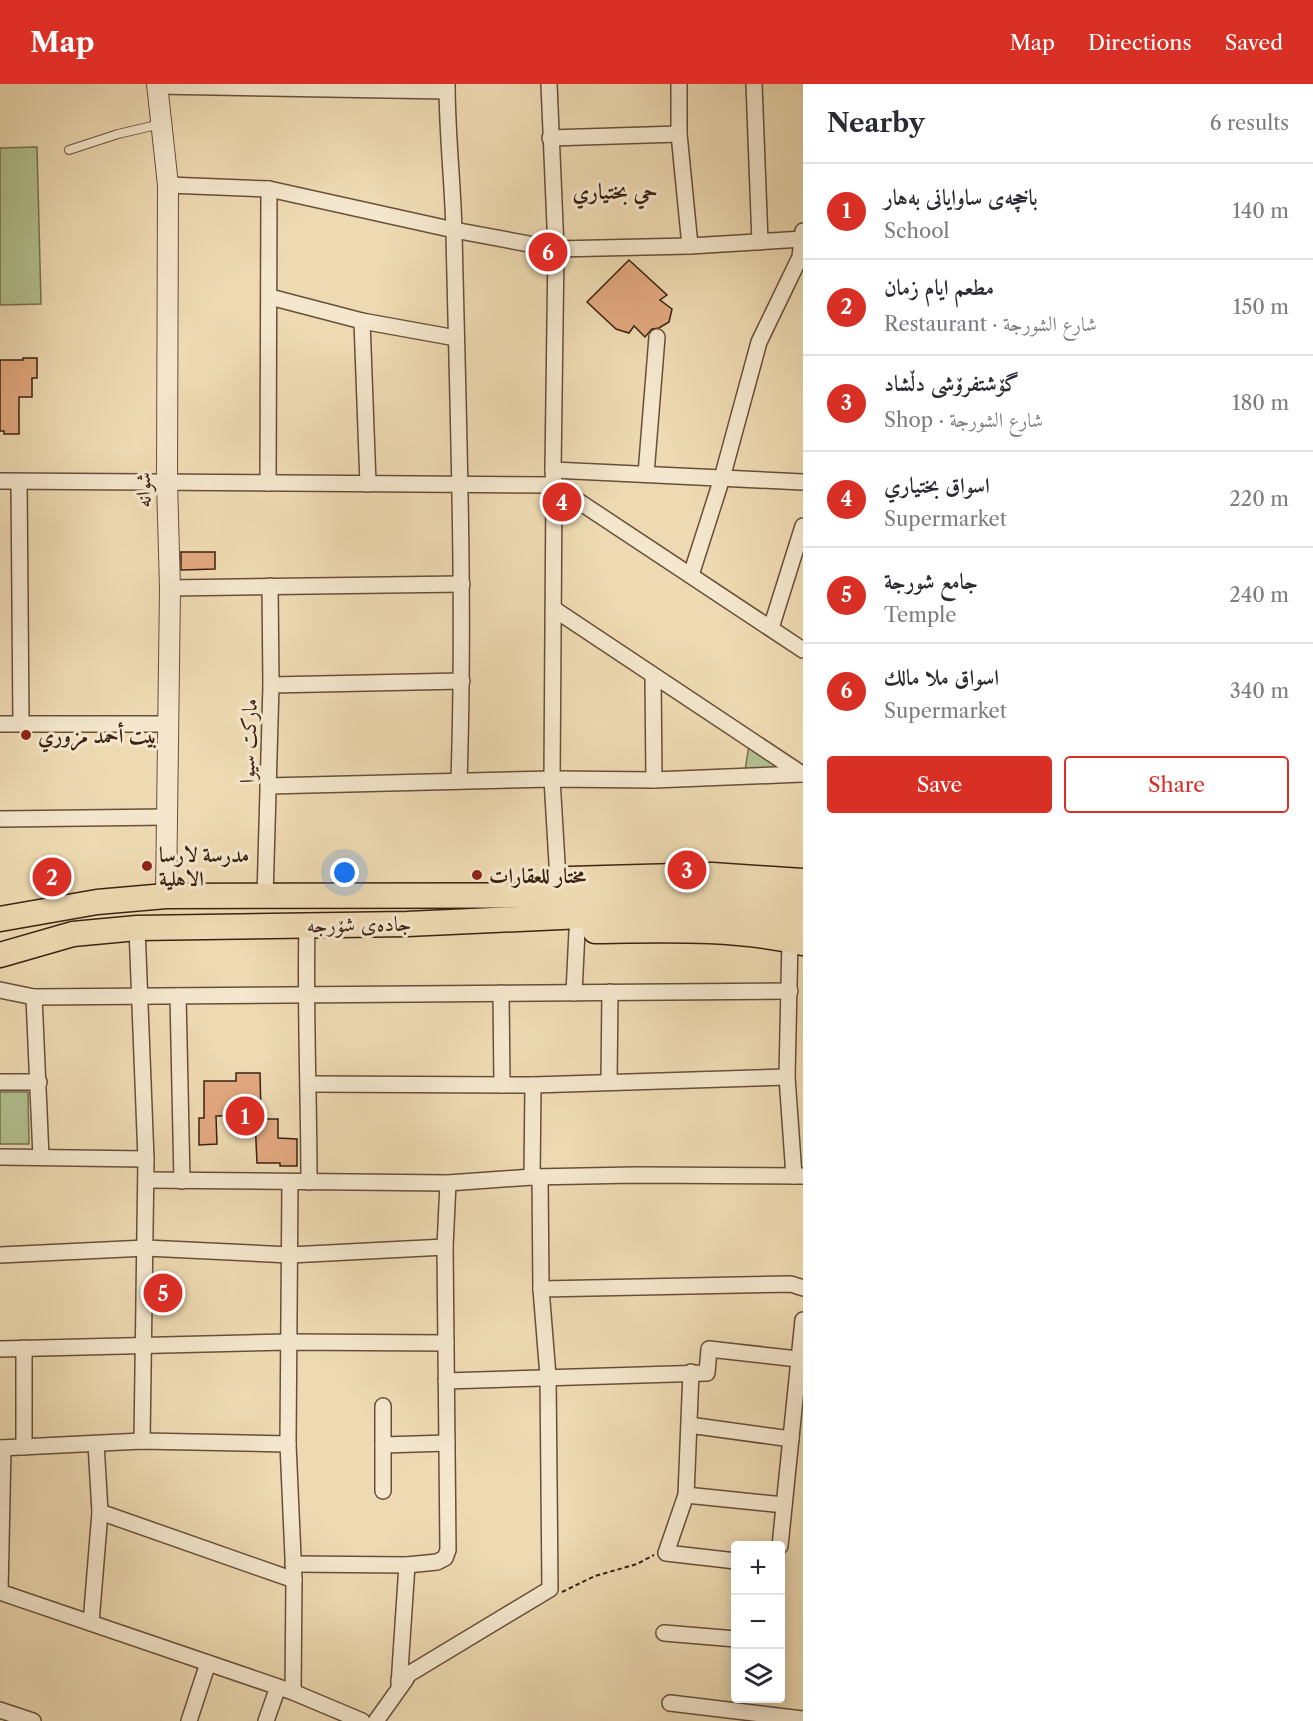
<!DOCTYPE html>
<html lang="en">
<head>
<meta charset="utf-8">
<style>
	body { margin:0; font-family:"Libre Caslon Text",Amiri,serif; background:#f2f2f3; color:#2b2b33 }
	.controls { position:absolute; right:18px; bottom:18px; display:grid; overflow:hidden; border-radius:6px; box-shadow:0 3px 15px #0003 }
	.controls button { width:54px; height:54px; display:grid; place-items:center; padding:0; border:0; border-bottom:2px solid #e1e1e2; background:#fff; color:#2b2b33; font:30px sans-serif }
	.you { position:absolute; left:345px; top:789px; width:21px; height:21px; margin:-15px; border:4px solid #fff; border-radius:50%; background:#1a73e8; box-shadow:0 0 0 9px #1a73e833 }
	.badge { display:grid; place-items:center; width:39px; height:39px; border-radius:50%; background:#d93025; color:#fff; font-size:20px; font-weight:700 }
	.pin { position:absolute; translate:-50% -50%; border:3px solid #fff; box-shadow:0 2px 6px #0006 }
	.list { margin:0; padding:0; list-style:none }
	h2 { display:flex; justify-content:space-between; align-items:center; height:78px; margin:0; padding:0 24px; font-size:26px }
	h2 small { font-size:20px; font-weight:400; color:#7c7c81 }
	.list li { display:grid; grid-template-columns:39px 1fr auto; gap:18px; align-items:center; box-sizing:border-box; height:96px; padding:0 24px; border-top:2px solid #e1e1e2 }
	.list b { display:block; font-size:22px; white-space:nowrap }
	.list p { margin:0; font-size:20px; white-space:nowrap; color:#7c7c81 }
	.list em { font-size:20px; font-style:normal; color:#7c7c81 }
	.actions { display:flex; gap:12px; padding:18px 24px }
	.actions a { flex:1; padding:14px 0; border:2px solid #d93025; border-radius:6px; text-align:center; font-size:21px; color:#d93025 }
	.actions .main { background:#d93025; color:#fff }
	.icon { flex:none; width:33px; height:33px; fill:none; stroke:currentColor; stroke-width:2; stroke-linecap:round; stroke-linejoin:round }
	.map { position:relative; flex:none; width:803px; height:1637px; overflow:hidden }
	header { display:flex; align-items:center; gap:36px; box-sizing:border-box; height:84px; padding:0 30px; background:#d93025; color:#fff }
	header strong { font-size:28px }
	nav { display:flex; gap:33px; margin-inline-start:auto; font-size:21px }
	main { display:flex }
	aside { flex:1; background:#fff }
	.map>svg:first-child { display:block }
	.green { fill:#b3c191; stroke:#777151; stroke-width:1.5 }
	.building { fill:#e2a87f; stroke:#3b2111; stroke-width:1.5 }
	.lines { fill:none; stroke-linecap:round; stroke-linejoin:round }
	.service-casing { stroke:#684f39; stroke-width:10 }
	.minor-casing { stroke:#684f39; stroke-width:18 }
	.tertiary-casing { stroke:#684f39; stroke-width:22 }
	.primary-casing { stroke:#3b2111; stroke-width:27 }
	.path { stroke:#3b2111; stroke-width:2; stroke-dasharray:4.5 3; stroke-linecap:butt }
	.service { stroke:#f4e7cd; stroke-width:8 }
	.minor { stroke:#f4e7cd; stroke-width:15 }
	.tertiary { stroke:#f4e7cd; stroke-width:20 }
	.primary { stroke:#eedab2; stroke-width:24 }
	.poi-dot { fill:#8f2418; stroke:#f4e7cd; stroke-width:2 }
	.labels { text-anchor:middle; dominant-baseline:central; stroke-width:6; stroke-linejoin:round; paint-order:stroke }
	.street-label { font-size:21px; fill:#3b2111; stroke:#f4e7cd }
	.poi-label { font-size:21px; font-weight:bold; fill:#3b2111; stroke:#f4e7cd; text-anchor:start }
	.neighbourhood-label { font-size:22px; font-weight:bold; fill:#3b2111; stroke:#f4e7cd }
</style>
</head>
<body>
<header>
<strong>Map</strong>
<nav><a>Map</a><a>Directions</a><a>Saved</a></nav>
</header>
<main>
<div class="map">
<svg width="803" height="1637" viewBox="0 0 803 1637">
	<rect width="100%" height="100%" fill="#eedab2"/>
	<filter id="stains"><feTurbulence type="fractalNoise" baseFrequency=".00333" numOctaves="4"/><feColorMatrix values="0 0 0 0 .2 0 0 0 0 .09 0 0 0 0 .02 0 0 0 .5 -.17"/></filter>
	<radialGradient id="worn" r=".72"><stop offset=".6" stop-color="#630" stop-opacity="0"/><stop offset="1" stop-color="#630" stop-opacity=".3"/></radialGradient>
	<g class="green">
		<polygon points="37,63 41,220 0,221 0,64"/>
		<polygon points="749,661 784,686 745,687"/>
		<polygon points="0,1008 28,1008 29,1060 0,1060"/>
	</g>
	<g class="building">
		<polygon points="629,176 667,211 660,216 672,225 669,238 659,244 652,245 645,253 634,242 629,249 616,245 587,218"/>
		<polygon points="23,274 37,274 37,294 32,294 32,313 19,313 19,350 4,350 4,347 0,347 0,276 23,276"/>
		<polygon points="181,468 215,468 215,485 181,486"/>
		<polygon points="236,989 260,989 261,1031 216,1032 217,1060 199,1061 199,1034 204,1034 204,997 236,997"/>
		<polygon points="255,1035 278,1035 278,1054 297,1055 297,1082 280,1082 280,1079 257,1079"/>
	</g>
	<g class="lines">
		<defs>
			<polyline id="service" points="69,66 118,50 161,40"/>
			<g id="minor">
				<path d="M447,0C447,50 453,100 454,149C458,332 465,514 459,697"/>
				<polyline points="549,0 556,165 553,386 554,401 552,695 558,796"/>
				<polyline points="679,0 679,50 690,162"/>
				<polyline points="754,0 760,158"/>
				<polyline points="157,2 447,7"/>
				<polyline points="550,54 679,50"/>
				<polyline points="168,101 269,105 454,146 556,165 690,162 803,155"/>
				<polyline points="270,213 362,237 456,254"/>
				<polyline points="362,237 368,400"/>
				<polyline points="553,386 803,398"/>
				<polyline points="646,390 657,253"/>
				<polyline points="0,397 554,401 803,566"/>
				<polyline points="19,398 21,640"/>
				<polyline points="268,399 269,105"/>
				<polyline points="691,491 722,394 759,258 800,173 803,147"/>
				<polyline points="170,504 462,500"/>
				<polyline points="554,525 802,690"/>
				<polyline points="771,544 803,442"/>
				<polyline points="653,592 654,696"/>
				<polyline points="271,601 462,597"/>
				<polyline points="0,640 168,640"/>
				<polyline points="268,702 552,695 654,696 802,690"/>
				<polyline points="0,735 168,733"/>
				<polyline points="265,813 271,601 270,502"/>
				<path d="M307,841C305,927 309,1012 309,1098"/>
				<polyline points="137,844 146,1075 142,1357"/>
				<polyline points="790,856 787,993 794,1092"/>
				<polyline points="0,906 34,913 790,907"/>
				<polyline points="501,909 502,1001"/>
				<polyline points="574,909 577,847"/>
				<polyline points="178,912 182,1097"/>
				<polyline points="34,913 41,1073"/>
				<polyline points="0,998 39,998"/>
				<polyline points="609,998 610,908"/>
				<polyline points="309,1000 533,1001 787,993"/>
				<polyline points="0,1073 146,1075"/>
				<polyline points="532,1093 533,1001"/>
				<polyline points="146,1096 448,1099 532,1093 635,1091 803,1092"/>
				<polyline points="290,1098 288,1360 294,1496 293,1608"/>
				<polyline points="0,1171 146,1164 290,1171 445,1163"/>
				<polyline points="541,1205 791,1200 803,1204"/>
				<polyline points="24,1264 24,1363"/>
				<polyline points="0,1265 289,1258 446,1259"/>
				<polyline points="691,1288 686,1411 666,1469 736,1477"/>
				<polyline points="446,1297 707,1289 709,1265 798,1275"/>
				<polyline points="383,1322 383,1407"/>
				<polyline points="689,1341 791,1355"/>
				<polyline points="383,1361 447,1359"/>
				<polyline points="0,1364 142,1357 288,1360"/>
				<polyline points="686,1411 784,1421"/>
				<polyline points="100,1428 294,1496"/>
				<polyline points="780,1462 803,1236"/>
				<polyline points="293,1480 407,1481 437,1478 445,1474 448,1466 445,1163 448,1099"/>
				<polyline points="0,1508 293,1608 362,1637"/>
				<polyline points="0,1508 3,1364"/>
				<polyline points="91,1539 100,1428 96,1360"/>
				<polyline points="664,1549 736,1555"/>
				<polyline points="399,1596 550,1505 548,1292 541,1205 540,1093"/>
				<polyline points="399,1601 407,1481"/>
				<polyline points="670,1619 803,1635"/>
				<polyline points="0,1626 33,1637"/>
				<polyline points="189,1637 208,1579"/>
				<polyline points="266,1637 278,1603"/>
				<polyline points="376,1637 406,1595"/>
			</g>
			<polyline id="tertiary" points="157,0 168,101 167,398 170,504 166,812"/>
			<g id="primary">
				<polyline points="569,795 712,791 803,797"/>
				<polyline points="0,835 97,818 166,812 732,811 803,819"/>
				<path d="M595,847C664,846 735,843 803,859"/>
				<polyline points="0,871 73,850 137,844 407,840 648,829 755,834 803,842"/>
			</g>
		</defs>
		<use href="#service" class="service-casing"/>
		<use href="#minor" class="minor-casing"/>
		<use href="#tertiary" class="tertiary-casing"/>
		<use href="#primary" class="primary-casing"/>
		<polyline class="path" points="562,1508 595,1492 637,1480 654,1471"/>
		<use href="#service" class="service"/>
		<use href="#minor" class="minor"/>
		<use href="#tertiary" class="tertiary"/>
		<use href="#primary" class="primary"/>
	</g>
	<g class="poi-dot">
		<circle cx="26" cy="651" r="6"/>
		<circle cx="147" cy="782" r="6"/>
		<circle cx="477" cy="791" r="6"/>
	</g>
	<g class="labels">
		<g class="street-label">
			<text transform="translate(143 406) rotate(-91)">شوانە</text>
			<text transform="translate(248 657) rotate(-88)">مارکت سیوا</text>
			<text transform="translate(359 840) rotate(-1)">جادەی شۆرجە</text>
		</g>
		<g class="poi-label">
			<text x="38" y="651">بيت أحمد مزوري</text>
			<text x="159" y="770">مدرسة لارسا<tspan x="159" dy="24">الاهلية</tspan></text>
			<text x="489" y="791">مختار للعقارات</text>
		</g>
		<g class="neighbourhood-label">
			<text x="615" y="107">حي بختياري</text>
		</g>
	</g>
	<rect width="100%" height="100%" filter="url(#stains)"/>
	<rect width="100%" height="100%" fill="url(#worn)"/>
</svg>
<div class="controls">
<button>+</button>
<button>−</button>
<button><svg class="icon" aria-label="layers" viewBox="0 0 24 24"><path d="M12 4l9 5-9 5-9-5zM3 14l9 5 9-5"/></svg></button>
</div>
<div class="you"></div>
<div class="pin badge" style="left:245px;top:1032px">1</div>
<div class="pin badge" style="left:52px;top:793px">2</div>
<div class="pin badge" style="left:687px;top:786px">3</div>
<div class="pin badge" style="left:562px;top:418px">4</div>
<div class="pin badge" style="left:163px;top:1209px">5</div>
<div class="pin badge" style="left:548px;top:168px">6</div>
</div>
<aside>
<h2>Nearby<small>6 results</small></h2>
<ul class="list">
<li><span class="badge">1</span><div><b>باخچەی ساوایانی بەهار</b><p>School</p></div><em>140 m</em></li>
<li><span class="badge">2</span><div><b>مطعم ايام زمان</b><p>Restaurant · شارع الشورجة</p></div><em>150 m</em></li>
<li><span class="badge">3</span><div><b>گۆشتفرۆشی دڵشاد</b><p>Shop · شارع الشورجة</p></div><em>180 m</em></li>
<li><span class="badge">4</span><div><b>اسواق بختياري</b><p>Supermarket</p></div><em>220 m</em></li>
<li><span class="badge">5</span><div><b>جامع شورجة</b><p>Temple</p></div><em>240 m</em></li>
<li><span class="badge">6</span><div><b>اسواق ملا مالك</b><p>Supermarket</p></div><em>340 m</em></li>
</ul>
<div class="actions"><a class="main">Save</a><a>Share</a></div>
</aside>
</main>
</body>
</html>
